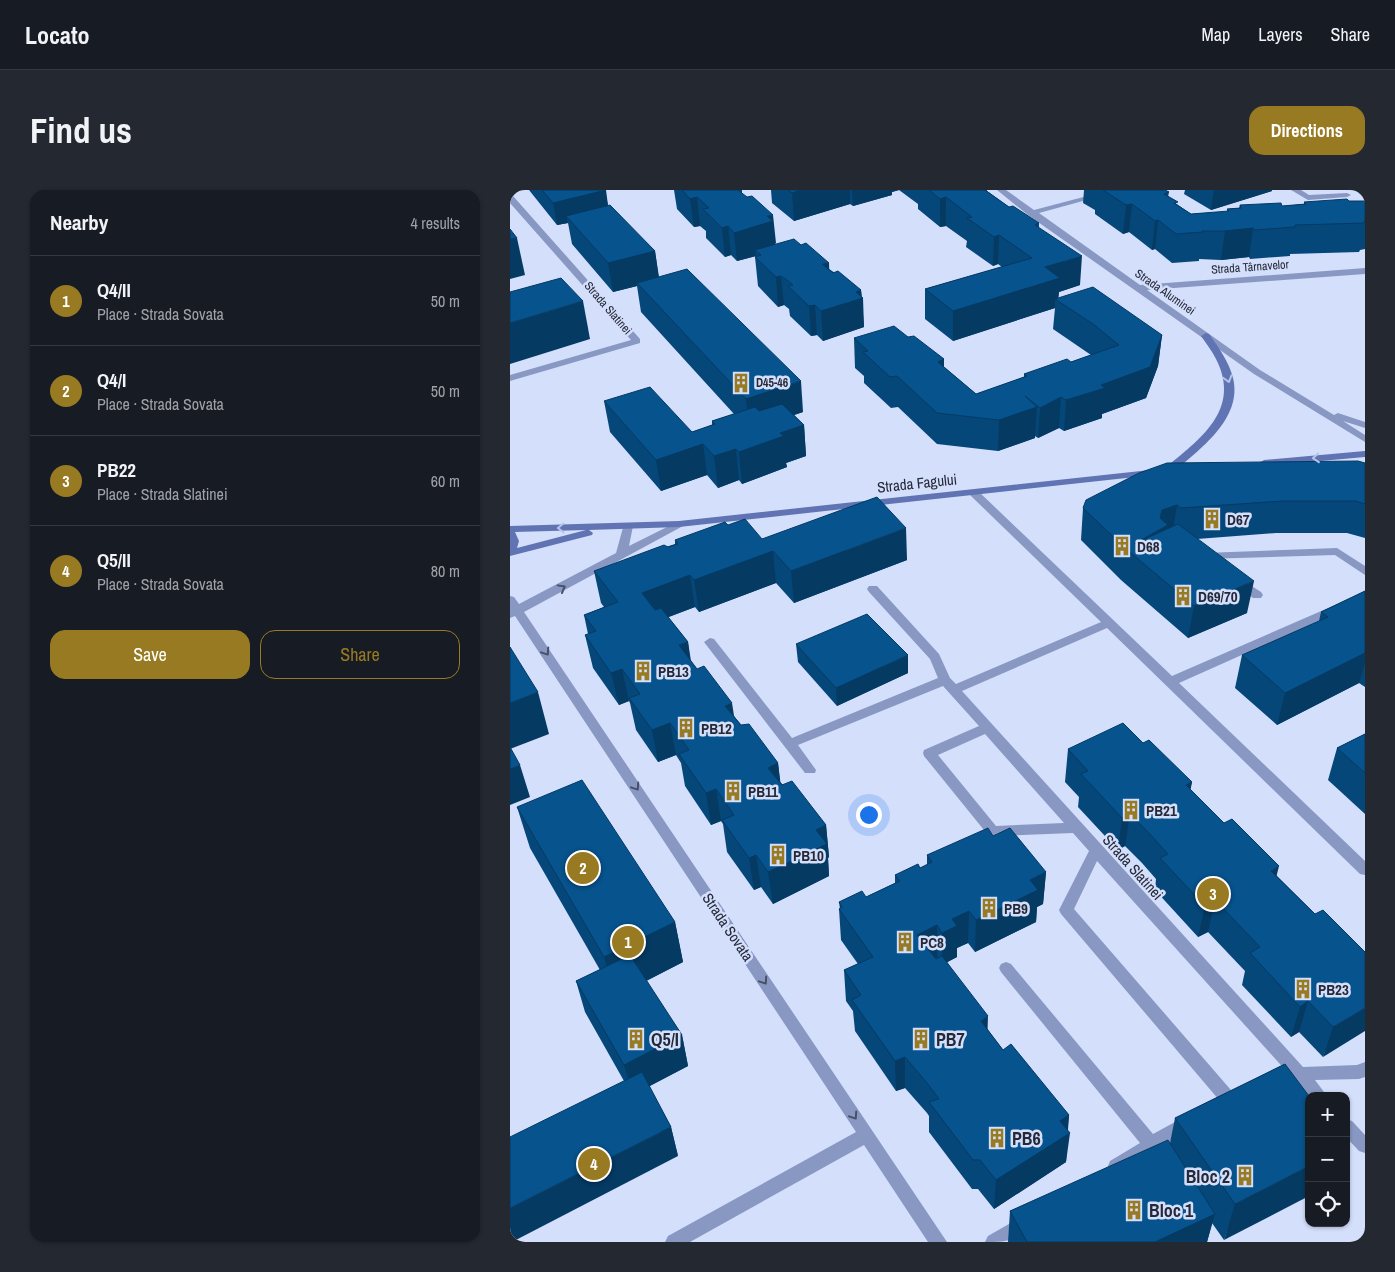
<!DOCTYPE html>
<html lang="en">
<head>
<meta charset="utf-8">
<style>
	body { margin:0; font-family:"Archivo Narrow",sans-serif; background:#242831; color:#f1f3f6 }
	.controls { position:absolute; right:15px; bottom:15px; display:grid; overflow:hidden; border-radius:10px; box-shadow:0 1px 4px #0004 }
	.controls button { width:45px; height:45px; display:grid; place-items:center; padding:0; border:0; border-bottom:1px solid #363941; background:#171b24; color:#f1f3f6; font:25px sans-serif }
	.you { position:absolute; left:358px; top:624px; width:18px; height:18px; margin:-12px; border:4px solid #fff; border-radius:50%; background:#1a73e8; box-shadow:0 0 0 8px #1a73e833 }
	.badge { display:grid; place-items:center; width:32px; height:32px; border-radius:50%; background:#977a22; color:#fff; font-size:16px; font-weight:700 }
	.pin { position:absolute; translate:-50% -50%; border:2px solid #fff; box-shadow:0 1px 5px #0006 }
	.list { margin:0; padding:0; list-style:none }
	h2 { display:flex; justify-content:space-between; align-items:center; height:65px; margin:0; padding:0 20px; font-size:21px }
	h2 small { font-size:16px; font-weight:400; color:#9ea1a6 }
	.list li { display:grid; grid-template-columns:32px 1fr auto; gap:15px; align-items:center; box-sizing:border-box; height:90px; padding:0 20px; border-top:1px solid #363941 }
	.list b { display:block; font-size:19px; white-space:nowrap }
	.list p { margin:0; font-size:16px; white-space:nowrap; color:#9ea1a6 }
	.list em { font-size:16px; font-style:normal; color:#9ea1a6 }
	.actions { display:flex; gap:10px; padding:15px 20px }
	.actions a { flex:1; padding:11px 0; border:1px solid #977a22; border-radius:15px; text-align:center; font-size:18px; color:#977a22 }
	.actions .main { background:#977a22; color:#fff }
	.icon { flex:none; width:28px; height:28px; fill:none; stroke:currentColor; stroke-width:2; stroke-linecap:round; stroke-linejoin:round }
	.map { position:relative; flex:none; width:855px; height:1052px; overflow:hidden; border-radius:15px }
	header { display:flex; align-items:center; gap:30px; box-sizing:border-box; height:70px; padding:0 25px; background:#171b24; border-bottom:1px solid #363941 }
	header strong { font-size:24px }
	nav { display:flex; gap:28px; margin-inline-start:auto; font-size:18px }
	.intro { display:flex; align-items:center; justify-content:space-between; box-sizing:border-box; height:120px; padding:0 30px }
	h1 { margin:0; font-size:35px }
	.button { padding:12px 22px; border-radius:15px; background:#977a22; color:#fff; font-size:18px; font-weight:700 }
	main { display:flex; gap:30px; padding:0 30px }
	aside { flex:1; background:#171b24; border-radius:15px; box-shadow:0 1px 4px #0004 }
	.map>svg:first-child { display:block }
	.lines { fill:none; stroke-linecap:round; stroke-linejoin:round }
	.street { fill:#8998c3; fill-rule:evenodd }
	.secondary { fill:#6074b3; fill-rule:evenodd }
	.wall { fill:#06477a }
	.shaded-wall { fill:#053a63 }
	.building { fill:#07538e; stroke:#053a63 }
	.oneway { stroke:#b7c4ea }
	.oneway2 { stroke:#485068 }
	.labels { text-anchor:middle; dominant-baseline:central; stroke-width:5; stroke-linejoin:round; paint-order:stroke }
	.far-street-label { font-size:12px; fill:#252937; stroke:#d4dffc }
	.far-poi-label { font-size:12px; font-weight:bold; fill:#252937; stroke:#d4dffc; text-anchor:start }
	.street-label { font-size:15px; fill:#252937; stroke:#d4dffc }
	.poi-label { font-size:15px; font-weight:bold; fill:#252937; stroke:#d4dffc; text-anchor:start }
	.near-poi-label { font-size:18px; font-weight:bold; fill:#252937; stroke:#d4dffc; text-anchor:start }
</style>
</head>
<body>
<header>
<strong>Locato</strong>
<nav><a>Map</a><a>Layers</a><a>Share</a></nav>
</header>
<div class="intro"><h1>Find us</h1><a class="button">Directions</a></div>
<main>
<aside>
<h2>Nearby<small>4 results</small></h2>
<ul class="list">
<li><span class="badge">1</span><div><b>Q4/II</b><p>Place · Strada Sovata</p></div><em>50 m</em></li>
<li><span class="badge">2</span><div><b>Q4/I</b><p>Place · Strada Sovata</p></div><em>50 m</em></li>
<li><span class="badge">3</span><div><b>PB22</b><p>Place · Strada Slatinei</p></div><em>60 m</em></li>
<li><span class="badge">4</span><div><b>Q5/II</b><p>Place · Strada Sovata</p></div><em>80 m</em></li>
</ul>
<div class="actions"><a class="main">Save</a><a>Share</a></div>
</aside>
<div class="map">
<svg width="855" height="1052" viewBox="0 0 855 1052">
	<rect width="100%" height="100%" fill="#d4dffc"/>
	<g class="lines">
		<g class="street">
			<polygon points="487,0 496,0 524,20 600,0 613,0 529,23 630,95 855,78 855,84 637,100 750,180 824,225 828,223 855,232 855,238 833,231 855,245 855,252 744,184 518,25"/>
			<polygon points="781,0 791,0 799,5 837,3 841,5 837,7 798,10"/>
			<polygon points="0,6 3,6 130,149 130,153 0,191 0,185 121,150 0,13"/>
			<path d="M464,300L468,301L662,486L855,402V410L669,493L855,671V685L850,684L597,438L452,501L793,877L847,875L855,872V887L849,889L805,890L817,906H799L786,892L778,891L776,886L778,883L587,671L564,719L727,907L729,912L727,917L721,919L715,917L551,724L549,720L579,661L563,643L483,646L478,645L414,566L413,563L414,560L469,536L433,496L288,555L306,580L305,583H295L194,452L200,448L204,449L282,548L428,488L420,469L359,402L357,399L359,396H367L429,464L440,488L446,494L591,432L460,305L459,303L460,301ZM475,544L554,633L486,636L428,565Z"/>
			<polygon points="169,331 174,334 173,336 14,422 437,1052 418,1052 354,955 180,1052 155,1052 158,1046 346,942 5,426 0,428 0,406 4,407 9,414 106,363 114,334 118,333 123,336 119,356"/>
			<polygon points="827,358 855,376 855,385 825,365 693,369 687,366 693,363"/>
			<polygon points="728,387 751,402 753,405 751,408 743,408 724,394 722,391 724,388"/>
			<polygon points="496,772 501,774 643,944 676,926 682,928 684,933 682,938 612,981 606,984 600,981 598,976 600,971 630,953 491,782 489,778 491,774"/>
			<polygon points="836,929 842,931 855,945 855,963 849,961 836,947"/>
			<path d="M513,1026L519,1028L521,1034C514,1052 492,1052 475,1052L478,1046Z"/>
		</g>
		<g class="secondary">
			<path d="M696,143L699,144C709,158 719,172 723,188C733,229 689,260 662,283H654L653,281L654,279C690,249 732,220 706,169C702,161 696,153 691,146Z"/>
			<polygon points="855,261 855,267 754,276 749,273 754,270"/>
			<path d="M640,280L644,281L645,283L644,285L169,337L79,340L83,343L82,345L0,366V336L169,331ZM76,340L7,358L9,351L5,342Z"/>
		</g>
	</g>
	<g class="wall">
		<polygon points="19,0 95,0 98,16 145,61 149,87 293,222 284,225 294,235 296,266 276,273 277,277 232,294 229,290 208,298 197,285 151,301 100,242 94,211 182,242 202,235 202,231 224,224 131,122 127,96 103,102 62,54 58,33 47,35"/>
		<polygon points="164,0 232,0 232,3 266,53 265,54 319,79 351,100 354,137 313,151 307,145 301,146 280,126 279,119 274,115 268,117 248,96 245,67 246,66 227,71 221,65 215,67 196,48 196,41 190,36 184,37 167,19"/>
		<polygon points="261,0 389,0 382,2 382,5 343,16 340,14 284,31 262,13"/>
		<polygon points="389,0 477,0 477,1 499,17 529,33 529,38 570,95 549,102 548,108 652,145 648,176 636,208 592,224 592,228 554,241 549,238 528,248 525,246 525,248 488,261 427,254 388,217 381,218 354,193 354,186 345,178 344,148 398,147 434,169 434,177 466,204 514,187 514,184 561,172 581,165 543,139 545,118 443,151 415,129 415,99 492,77 488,74 483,76 456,57 457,51 436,36 430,37 408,19 408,14"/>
		<polygon points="574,0 655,0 659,2 658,7 668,15 681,24 717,22 717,19 729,18 730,15 772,16 794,14 794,12 855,11 855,59 850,60 849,62 780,64 780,66 740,69 739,67 711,70 689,69 689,71 662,73 645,59 642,60 619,42 613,44 585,24 585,20 573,13"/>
		<polygon points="675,0 762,0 762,1 701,20 674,4"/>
		<polygon points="855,273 855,348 837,343 766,343 687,349 737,423 678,448 611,390 571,350 573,318"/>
		<polygon points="218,335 252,349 397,370 284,413 266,393 189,422 185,417 158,427 178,452 180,470 231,535 268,573 270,592 316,635 319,667 318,668 319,686 263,714 251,697 244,700 217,662 213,634 211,631 201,635 175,596 171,573 166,565 148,572 126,540 120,513 119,511 109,515 83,478 75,445 78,444 74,425 94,417 91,413 84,381 165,354 165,350"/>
		<polygon points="855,401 855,497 849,493 767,535 725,498 732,465 809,431 811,422"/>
		<polygon points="286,454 398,483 327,516 288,472"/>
		<polygon points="855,544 855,624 818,590 827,558"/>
		<polygon points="633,553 682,592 680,599 805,724 855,762 813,867 789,842 781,847 732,795 735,781 698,742 688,747 645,700 646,689 632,673 615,656 608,660 568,617 569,607 555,592 558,559"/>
		<polygon points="7,617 165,732 173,772 136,791 172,845 178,876 139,896 161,937 168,966 114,891 75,822 66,791 90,780 20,658"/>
		<polygon points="483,646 536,682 533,714 527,717 526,732 465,762 458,753 447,758 447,767 437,772 478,840 493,860 559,925 558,940 556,972 484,1019 468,999 462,999 419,942 419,926 417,923 395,898 386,901 345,841 343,821 336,811 334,780 348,774 331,750 329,719 330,719 329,712 356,707 385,693 385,685 410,678 417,675 417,665"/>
		<polygon points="775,874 714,1050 702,1033 697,1052 498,1052 500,1021 660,953 665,928"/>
	</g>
	<g class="shaded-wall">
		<polygon points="96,0 99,23 56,26 58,33 47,35 43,13"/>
		<polygon points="291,0 340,0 340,14 284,31 282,3"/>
		<polygon points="342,0 389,0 382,2 382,5 343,16"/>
		<polygon points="704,0 762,0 762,1 701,20"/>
		<polygon points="187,7 190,36 184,37 180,9"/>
		<polygon points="436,7 436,36 430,37 430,9"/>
		<polygon points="622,14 619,42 613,44 616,15"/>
		<polygon points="263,25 266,53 265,53 265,60 245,60 246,66 227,71 224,43 257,26"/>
		<polygon points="648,30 645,59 642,60 645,31"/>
		<polygon points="218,36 221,65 215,67 212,38"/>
		<polygon points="743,38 739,67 711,70 715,41"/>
		<polygon points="489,45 488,74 483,76 484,47"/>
		<polygon points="7,48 15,85 0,89 0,49"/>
		<polygon points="145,61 149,90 127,93 127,96 103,102 98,73"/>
		<polygon points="572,66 570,95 549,102 548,111 545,109 545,118 443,151 443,121 535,77"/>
		<polygon points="319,73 320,102 312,74"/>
		<polygon points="271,86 274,115 268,117 266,87"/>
		<polygon points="351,100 352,108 353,108 354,137 313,151 311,121 346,102"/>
		<polygon points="73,111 80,149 0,174 0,133"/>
		<polygon points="305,115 307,145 301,146 299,116"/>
		<polygon points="652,145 648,176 636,208 592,224 592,228 554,241 556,210 591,195"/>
		<polygon points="434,169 434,200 428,172"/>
		<polygon points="291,191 293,222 239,240 236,209"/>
		<polygon points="551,207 549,238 528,248 530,218"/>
		<polygon points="527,217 525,248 488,261 489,230"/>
		<polygon points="294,235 296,266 276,273 277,277 232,294 229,262 270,243"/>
		<polygon points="193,254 197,285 151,301 146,270"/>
		<polygon points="226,259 229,290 208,298 204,266"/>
		<polygon points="667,315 662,346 624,354 650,328 652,320"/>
		<polygon points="396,338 397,370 284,413 281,381"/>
		<polygon points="263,361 266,393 189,422 184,390"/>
		<polygon points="180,385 185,417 138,435 132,403"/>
		<polygon points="744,391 737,423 678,448 684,416"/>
		<polygon points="178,452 183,484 169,455"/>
		<polygon points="855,463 855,473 849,493 767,535 775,503"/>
		<polygon points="398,465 398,483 327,516 326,498"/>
		<polygon points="112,479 119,511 109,515 101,483"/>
		<polygon points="28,502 39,544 0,559 0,513"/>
		<polygon points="222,513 227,545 215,516"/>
		<polygon points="160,533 166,565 148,572 142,540"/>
		<polygon points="268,573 272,605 258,578"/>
		<polygon points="10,575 20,607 0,615 0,579"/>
		<polygon points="682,592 676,624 676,595"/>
		<polygon points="206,599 211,631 201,635 196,603"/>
		<polygon points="620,624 615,656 608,660 612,628"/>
		<polygon points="316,635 319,667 318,668 319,686 263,714 258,682 306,640"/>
		<polygon points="246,665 251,697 244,700 239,668"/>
		<polygon points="769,676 761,708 761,681"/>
		<polygon points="536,682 533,714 527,717 526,732 465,762 466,730 520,690"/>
		<polygon points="705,710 698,742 688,747 695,716"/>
		<polygon points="459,721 458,753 447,758 447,767 432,775 432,743 442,729"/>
		<polygon points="165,732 173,772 105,807 94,767"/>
		<polygon points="427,735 427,767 408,776 407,745"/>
		<polygon points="798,811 789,842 781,847 790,817"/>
		<polygon points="855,818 855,841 813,867 823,837"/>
		<polygon points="478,826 477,857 471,831"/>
		<polygon points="172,845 178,876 123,905 114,875"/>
		<polygon points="395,867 395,898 386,901 385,871"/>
		<polygon points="559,925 557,945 560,943 556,972 484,1019 486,990 550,931"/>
		<polygon points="161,937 168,966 2,1052 0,1052 0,1018"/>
		<polygon points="799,976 799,1006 714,1050 725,1014"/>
		<polygon points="705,1024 697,1052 645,1052"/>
	</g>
	<g class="building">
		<polygon points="32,0 96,0 43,13"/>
		<polygon points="172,0 228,0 237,7 242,6 263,25 257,26 263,31 224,43 218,36 212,38 193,19 199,18 187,7 180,9"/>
		<polygon points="278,0 291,0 282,3"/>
		<polygon points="419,0 475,0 499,17 503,16 529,33 525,35 572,66 535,77 550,88 443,121 415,99 522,68 489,45 484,47 457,28 462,27 436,7 430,9"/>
		<polygon points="593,0 655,0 659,2 654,4 668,12 664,13 681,24 719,21 717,19 731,18 730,15 771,13 772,16 796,14 794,12 837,9 839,11 855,11 855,31 854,31 855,33 785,35 785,37 745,40 743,38 715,41 692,41 693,42 666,44 648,30 645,31 622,14 616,15"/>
		<polygon points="100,15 145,61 98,73 56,26"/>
		<polygon points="0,39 7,48 0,49"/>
		<polygon points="284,49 291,55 296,53 319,73 312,74 323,83 328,81 351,100 346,102 353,108 311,121 305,115 299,116 278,96 283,95 277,90 271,86 266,87 245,67 251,65 245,60"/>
		<polygon points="177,79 291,191 236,209 127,93"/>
		<polygon points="51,88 73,111 0,133 0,102"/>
		<polygon points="583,97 652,145 640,177 591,195 595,198 556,210 551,207 530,218 515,206 527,217 489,230 427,223 387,186 380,187 353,162 358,161 344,148 384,136 398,147 404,146 434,169 428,172 466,204 517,186 514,184 557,169 561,172 609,155 583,134 545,109"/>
		<polygon points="140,197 182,242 205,234 202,231 245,217 249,221 272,214 294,235 270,243 274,246 229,262 226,259 204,266 193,254 146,270 94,211"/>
		<polygon points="848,271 855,273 855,314 845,311 773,311 671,318 667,315 652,320 650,328 658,335 624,354 668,334 744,391 684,416 615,358 573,318 576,310 629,283 657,273"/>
		<polygon points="367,307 396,338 281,381 263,361 184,390 180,385 132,403 145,420 151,418 178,452 169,455 187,479 194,476 222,513 215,516 231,535 239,534 268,573 258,578 272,595 282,591 316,635 306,640 317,654 258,682 246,665 239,668 212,630 224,625 206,599 196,603 169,564 179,560 160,533 142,540 119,508 130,504 112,479 101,483 75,445 86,441 74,425 108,412 84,381 154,355 158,357 168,354 165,350 215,332 218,335 235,329 252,349"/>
		<polygon points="855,401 855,463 775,503 732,465 818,427 811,422"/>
		<polygon points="357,424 398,465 326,498 286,454"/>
		<polygon points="0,457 28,502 0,513"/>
		<polygon points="613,533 633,553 639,550 682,592 676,595 714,633 722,629 769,676 761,681 805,724 813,720 855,762 855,818 823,837 798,811 790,817 740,763 750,757 705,710 695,716 650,668 658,664 637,641 620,624 612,628 571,584 578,581 558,559"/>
		<polygon points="855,544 855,583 827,558"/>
		<polygon points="0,557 10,575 0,579"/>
		<polygon points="72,590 165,732 94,767 7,617"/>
		<polygon points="478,638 483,646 500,638 536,682 520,690 528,700 466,730 459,721 442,729 447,736 432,743 427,735 407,745 426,769 432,766 478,826 471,831 493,860 501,854 559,925 550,931 560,943 486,990 470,970 463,970 419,912 429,909 417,893 395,867 385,871 342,810 351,805 334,780 363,767 329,719 332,717 329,712 352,701 356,707 390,691 385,685 408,674 410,678 422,672 417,665"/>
		<polygon points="120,765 172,845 114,875 66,791"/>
		<polygon points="775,874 799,906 799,976 725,1014 665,928"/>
		<polygon points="132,882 161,937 0,1018 0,947"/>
		<polygon points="658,950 705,1024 645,1052 517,1052 500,1021"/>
	</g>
	<defs><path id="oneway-chevron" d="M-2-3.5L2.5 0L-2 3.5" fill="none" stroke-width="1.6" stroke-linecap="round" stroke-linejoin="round" transform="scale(1.25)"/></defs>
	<g class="oneway">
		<use href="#oneway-chevron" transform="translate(718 189) rotate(74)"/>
		<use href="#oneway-chevron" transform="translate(806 268) rotate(175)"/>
		<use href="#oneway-chevron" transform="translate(51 338) rotate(179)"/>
	</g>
	<g class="oneway2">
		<use href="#oneway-chevron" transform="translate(52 398) rotate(-29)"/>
		<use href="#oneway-chevron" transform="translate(36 462) rotate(56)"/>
		<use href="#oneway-chevron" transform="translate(126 597) rotate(56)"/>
		<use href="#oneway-chevron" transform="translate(254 791) rotate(56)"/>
		<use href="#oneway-chevron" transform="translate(344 926) rotate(56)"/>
	</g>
	<defs>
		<symbol id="building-bare" viewBox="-9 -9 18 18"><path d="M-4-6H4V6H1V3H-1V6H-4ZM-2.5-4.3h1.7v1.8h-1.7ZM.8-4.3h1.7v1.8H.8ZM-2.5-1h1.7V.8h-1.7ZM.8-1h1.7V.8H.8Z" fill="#977a22" stroke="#d4dffc" stroke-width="2.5" paint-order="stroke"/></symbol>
	</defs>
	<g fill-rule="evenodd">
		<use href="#building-bare" x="217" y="179" width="28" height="28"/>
		<use href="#building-bare" x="688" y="315" width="28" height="28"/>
		<use href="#building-bare" x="598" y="342" width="28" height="28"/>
		<use href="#building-bare" x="659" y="392" width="28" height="28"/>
		<use href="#building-bare" x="119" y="467" width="28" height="28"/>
		<use href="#building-bare" x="162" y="524" width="28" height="28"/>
		<use href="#building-bare" x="209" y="587" width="28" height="28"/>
		<use href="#building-bare" x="607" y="606" width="28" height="28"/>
		<use href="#building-bare" x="254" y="651" width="28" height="28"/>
		<use href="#building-bare" x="465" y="704" width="28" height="28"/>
		<use href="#building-bare" x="381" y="738" width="28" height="28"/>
		<use href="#building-bare" x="779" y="785" width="28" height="28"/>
		<use href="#building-bare" x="112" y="835" width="28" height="28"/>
		<use href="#building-bare" x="397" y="835" width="28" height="28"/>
		<use href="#building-bare" x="473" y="934" width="28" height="28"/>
		<use href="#building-bare" x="721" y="972" width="28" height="28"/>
		<use href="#building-bare" x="610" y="1006" width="28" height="28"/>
	</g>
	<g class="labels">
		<g class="far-street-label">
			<text transform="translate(740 77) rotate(-4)">Strada Târnavelor</text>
			<text transform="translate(655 102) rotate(35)">Strada Aluminei</text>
			<text transform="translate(98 118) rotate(49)">Strada Slatinei</text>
		</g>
		<g class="far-poi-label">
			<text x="246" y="193">D45-46</text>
		</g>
		<g class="street-label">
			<text transform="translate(407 293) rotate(-6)">Strada Fagului</text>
			<text transform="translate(623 677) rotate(48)">Strada Slatinei</text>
			<text transform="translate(218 737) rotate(56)">Strada Sovata</text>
		</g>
		<g class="poi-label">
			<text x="717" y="329">D67</text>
			<text x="627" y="356">D68</text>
			<text x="688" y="406">D69/70</text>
			<text x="148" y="481">PB13</text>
			<text x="191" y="538">PB12</text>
			<text x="238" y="601">PB11</text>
			<text x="636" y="620">PB21</text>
			<text x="283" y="665">PB10</text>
			<text x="494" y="718">PB9</text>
			<text x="410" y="752">PC8</text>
			<text x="808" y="799">PB23</text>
		</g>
		<g class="near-poi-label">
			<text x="141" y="849">Q5/I</text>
			<text x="426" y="849">PB7</text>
			<text x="502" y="948">PB6</text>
			<text x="720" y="986" text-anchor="end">Bloc 2</text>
			<text x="639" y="1020">Bloc 1</text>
		</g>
	</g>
</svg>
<div class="controls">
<button>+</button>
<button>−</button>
<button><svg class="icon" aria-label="locate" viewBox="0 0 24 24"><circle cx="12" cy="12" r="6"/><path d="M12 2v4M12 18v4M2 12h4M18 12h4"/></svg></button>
</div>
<div class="you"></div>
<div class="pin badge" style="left:118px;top:752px">1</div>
<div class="pin badge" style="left:73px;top:678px">2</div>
<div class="pin badge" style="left:703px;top:704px">3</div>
<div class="pin badge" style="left:84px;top:974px">4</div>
</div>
</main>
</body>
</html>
